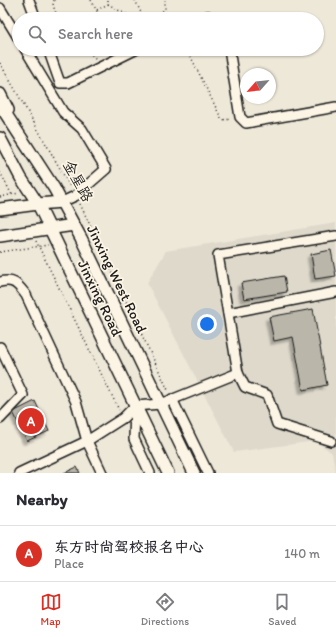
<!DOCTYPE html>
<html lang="en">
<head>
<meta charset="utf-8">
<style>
	body { margin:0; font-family:Itim,"LXGW WenKai TC",sans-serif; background:#f2f2f3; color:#2b2b33 }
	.compass { position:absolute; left:240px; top:68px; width:36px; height:36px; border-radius:50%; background:#fff; box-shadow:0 1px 3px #0004; rotate:243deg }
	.you { position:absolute; left:207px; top:324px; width:14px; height:14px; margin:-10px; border:3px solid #fff; border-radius:50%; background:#1a73e8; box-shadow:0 0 0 6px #1a73e833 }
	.badge { display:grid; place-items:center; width:26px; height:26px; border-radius:50%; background:#d93025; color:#fff; font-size:13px; font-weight:700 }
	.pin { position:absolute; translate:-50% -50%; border:2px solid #fff; box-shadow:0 1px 4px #0006 }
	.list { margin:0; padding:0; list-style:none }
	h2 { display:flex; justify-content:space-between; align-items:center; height:52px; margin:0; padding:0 16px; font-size:17px }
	h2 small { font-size:13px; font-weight:400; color:#7c7c81 }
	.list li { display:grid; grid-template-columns:26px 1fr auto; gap:12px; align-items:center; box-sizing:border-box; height:56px; padding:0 16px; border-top:1px solid #e1e1e2 }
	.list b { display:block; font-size:15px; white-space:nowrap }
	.list p { margin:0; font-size:13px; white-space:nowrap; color:#7c7c81 }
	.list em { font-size:13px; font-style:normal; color:#7c7c81 }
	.icon { flex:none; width:22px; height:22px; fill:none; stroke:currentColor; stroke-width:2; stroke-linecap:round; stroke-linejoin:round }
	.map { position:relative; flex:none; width:336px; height:473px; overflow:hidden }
	.search { position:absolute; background:#fff; box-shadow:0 1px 3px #0004; left:12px; right:12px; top:12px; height:44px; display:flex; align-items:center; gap:10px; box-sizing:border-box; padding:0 14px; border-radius:22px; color:#7c7c81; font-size:15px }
	.sheet { height:108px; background:#fff }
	nav { display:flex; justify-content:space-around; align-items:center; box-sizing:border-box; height:56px; border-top:1px solid #e1e1e2; background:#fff; font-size:11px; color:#7c7c81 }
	nav a { display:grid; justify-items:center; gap:2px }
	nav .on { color:#d93025 }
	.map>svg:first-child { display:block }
	.built { fill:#ded9cb }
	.building { fill:#bab6aa; stroke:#1c1c1c; filter:url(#shadow) }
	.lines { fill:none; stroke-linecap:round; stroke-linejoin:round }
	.minor-casing { stroke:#1c1c1c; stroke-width:12 }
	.major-casing { stroke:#1c1c1c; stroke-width:14 }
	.path { stroke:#1c1c1c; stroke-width:1.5; stroke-dasharray:1 3; stroke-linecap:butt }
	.minor { stroke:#fcf5e5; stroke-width:9 }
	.major { stroke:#fcf5e5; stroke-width:11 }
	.labels { text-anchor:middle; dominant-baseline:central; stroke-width:3.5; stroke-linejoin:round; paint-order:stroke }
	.street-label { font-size:15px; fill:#1c1c1c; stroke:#fcf5e5 }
</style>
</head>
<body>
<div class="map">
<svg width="336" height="473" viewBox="0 0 336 473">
	<defs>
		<filter id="shadow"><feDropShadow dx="-3.5" dy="3.5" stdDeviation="1" flood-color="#0004"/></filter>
	</defs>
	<rect width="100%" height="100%" fill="#eee8d9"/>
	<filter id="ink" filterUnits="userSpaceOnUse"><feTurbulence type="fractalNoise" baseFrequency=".025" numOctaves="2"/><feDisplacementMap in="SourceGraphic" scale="8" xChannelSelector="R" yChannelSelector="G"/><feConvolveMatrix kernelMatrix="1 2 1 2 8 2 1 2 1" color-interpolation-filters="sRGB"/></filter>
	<g filter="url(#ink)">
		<polygon class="built" points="336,223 336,473 332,453 316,441 234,452 147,283 166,251"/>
		<g class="building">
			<polygon points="331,250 336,276 315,279 311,254"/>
			<polygon points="284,276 287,292 244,299 241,283"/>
			<polygon points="313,309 327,385 303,390 293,337 274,341 269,317"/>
			<polygon points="35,401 49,431 27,441 13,412"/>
			<polygon points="77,467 80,473 64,473"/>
		</g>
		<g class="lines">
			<defs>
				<g id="minor">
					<polyline points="29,0 36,19"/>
					<polyline points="0,8 19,39"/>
					<polyline points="201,19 208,16 216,19"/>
					<polyline points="25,49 63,112 82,129 106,169 75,196 62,202"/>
					<polyline points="48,49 60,83 68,83 137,49"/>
					<polyline points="229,49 240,117 246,123 336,107"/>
					<path d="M0,282C14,278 18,285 26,295L76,402L87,441L102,473"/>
					<polyline points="228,313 336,292"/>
					<polyline points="0,347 23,395 0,419"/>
					<polyline points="172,399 208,473"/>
					<polyline points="135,406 134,439 150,473"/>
					<polyline points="331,441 277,424 267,395 245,387 238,373 218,255 336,236"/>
					<polyline points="19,473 87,441 123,418 135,406 161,404 238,373"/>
				</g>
				<g id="major">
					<polyline points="0,94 8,110"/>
					<polyline points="0,105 54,188 81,238 194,473"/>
					<polyline points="0,138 21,178 38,204 168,473"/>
					<polyline points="0,209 38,204 62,202"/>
					<polyline points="0,236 74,225"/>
				</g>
			</defs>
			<use href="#minor" class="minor-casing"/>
			<use href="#major" class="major-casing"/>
			<g class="path">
				<polyline points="54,0 53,5 58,19"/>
				<polyline points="91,0 101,19"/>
				<path d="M108,0V4C122,12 138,24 155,17C159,15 162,11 165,9V0"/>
				<polyline points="135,0 144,19"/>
				<polyline points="97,10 108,4"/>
				<polyline points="86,49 96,59"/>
				<polyline points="187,49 221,118 225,120 231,119"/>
				<polyline points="0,63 71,188"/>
				<polyline points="0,172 13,197"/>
				<polyline points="0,197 19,193"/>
				<polyline points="80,204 168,390"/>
				<polyline points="36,241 119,410"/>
				<polyline points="0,252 48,245"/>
			</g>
			<use href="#minor" class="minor"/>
			<use href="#major" class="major"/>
		</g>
	</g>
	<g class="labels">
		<g class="street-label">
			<text transform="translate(78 181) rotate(61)">金星路</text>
			<text transform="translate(117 279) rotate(64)">Jinxing West Road</text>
			<text transform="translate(100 298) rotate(64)">Jinxing Road</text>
		</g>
	</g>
</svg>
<svg class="compass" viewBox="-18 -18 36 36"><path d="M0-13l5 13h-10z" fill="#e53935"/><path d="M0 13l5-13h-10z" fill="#7c7c81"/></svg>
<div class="you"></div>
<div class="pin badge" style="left:31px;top:421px">A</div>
<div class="search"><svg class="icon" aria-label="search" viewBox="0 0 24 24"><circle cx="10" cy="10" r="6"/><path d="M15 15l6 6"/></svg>Search here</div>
</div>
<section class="sheet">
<h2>Nearby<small></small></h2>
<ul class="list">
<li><span class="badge">A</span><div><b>东方时尚驾校报名中心</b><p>Place</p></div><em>140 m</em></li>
</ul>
</section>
<nav>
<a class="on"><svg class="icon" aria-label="map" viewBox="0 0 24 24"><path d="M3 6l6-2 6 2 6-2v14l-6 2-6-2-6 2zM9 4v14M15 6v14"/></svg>Map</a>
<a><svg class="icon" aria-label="directions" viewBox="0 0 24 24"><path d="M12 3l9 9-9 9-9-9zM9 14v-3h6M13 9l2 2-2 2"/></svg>Directions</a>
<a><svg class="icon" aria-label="saved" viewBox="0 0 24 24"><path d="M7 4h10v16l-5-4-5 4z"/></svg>Saved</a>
</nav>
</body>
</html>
